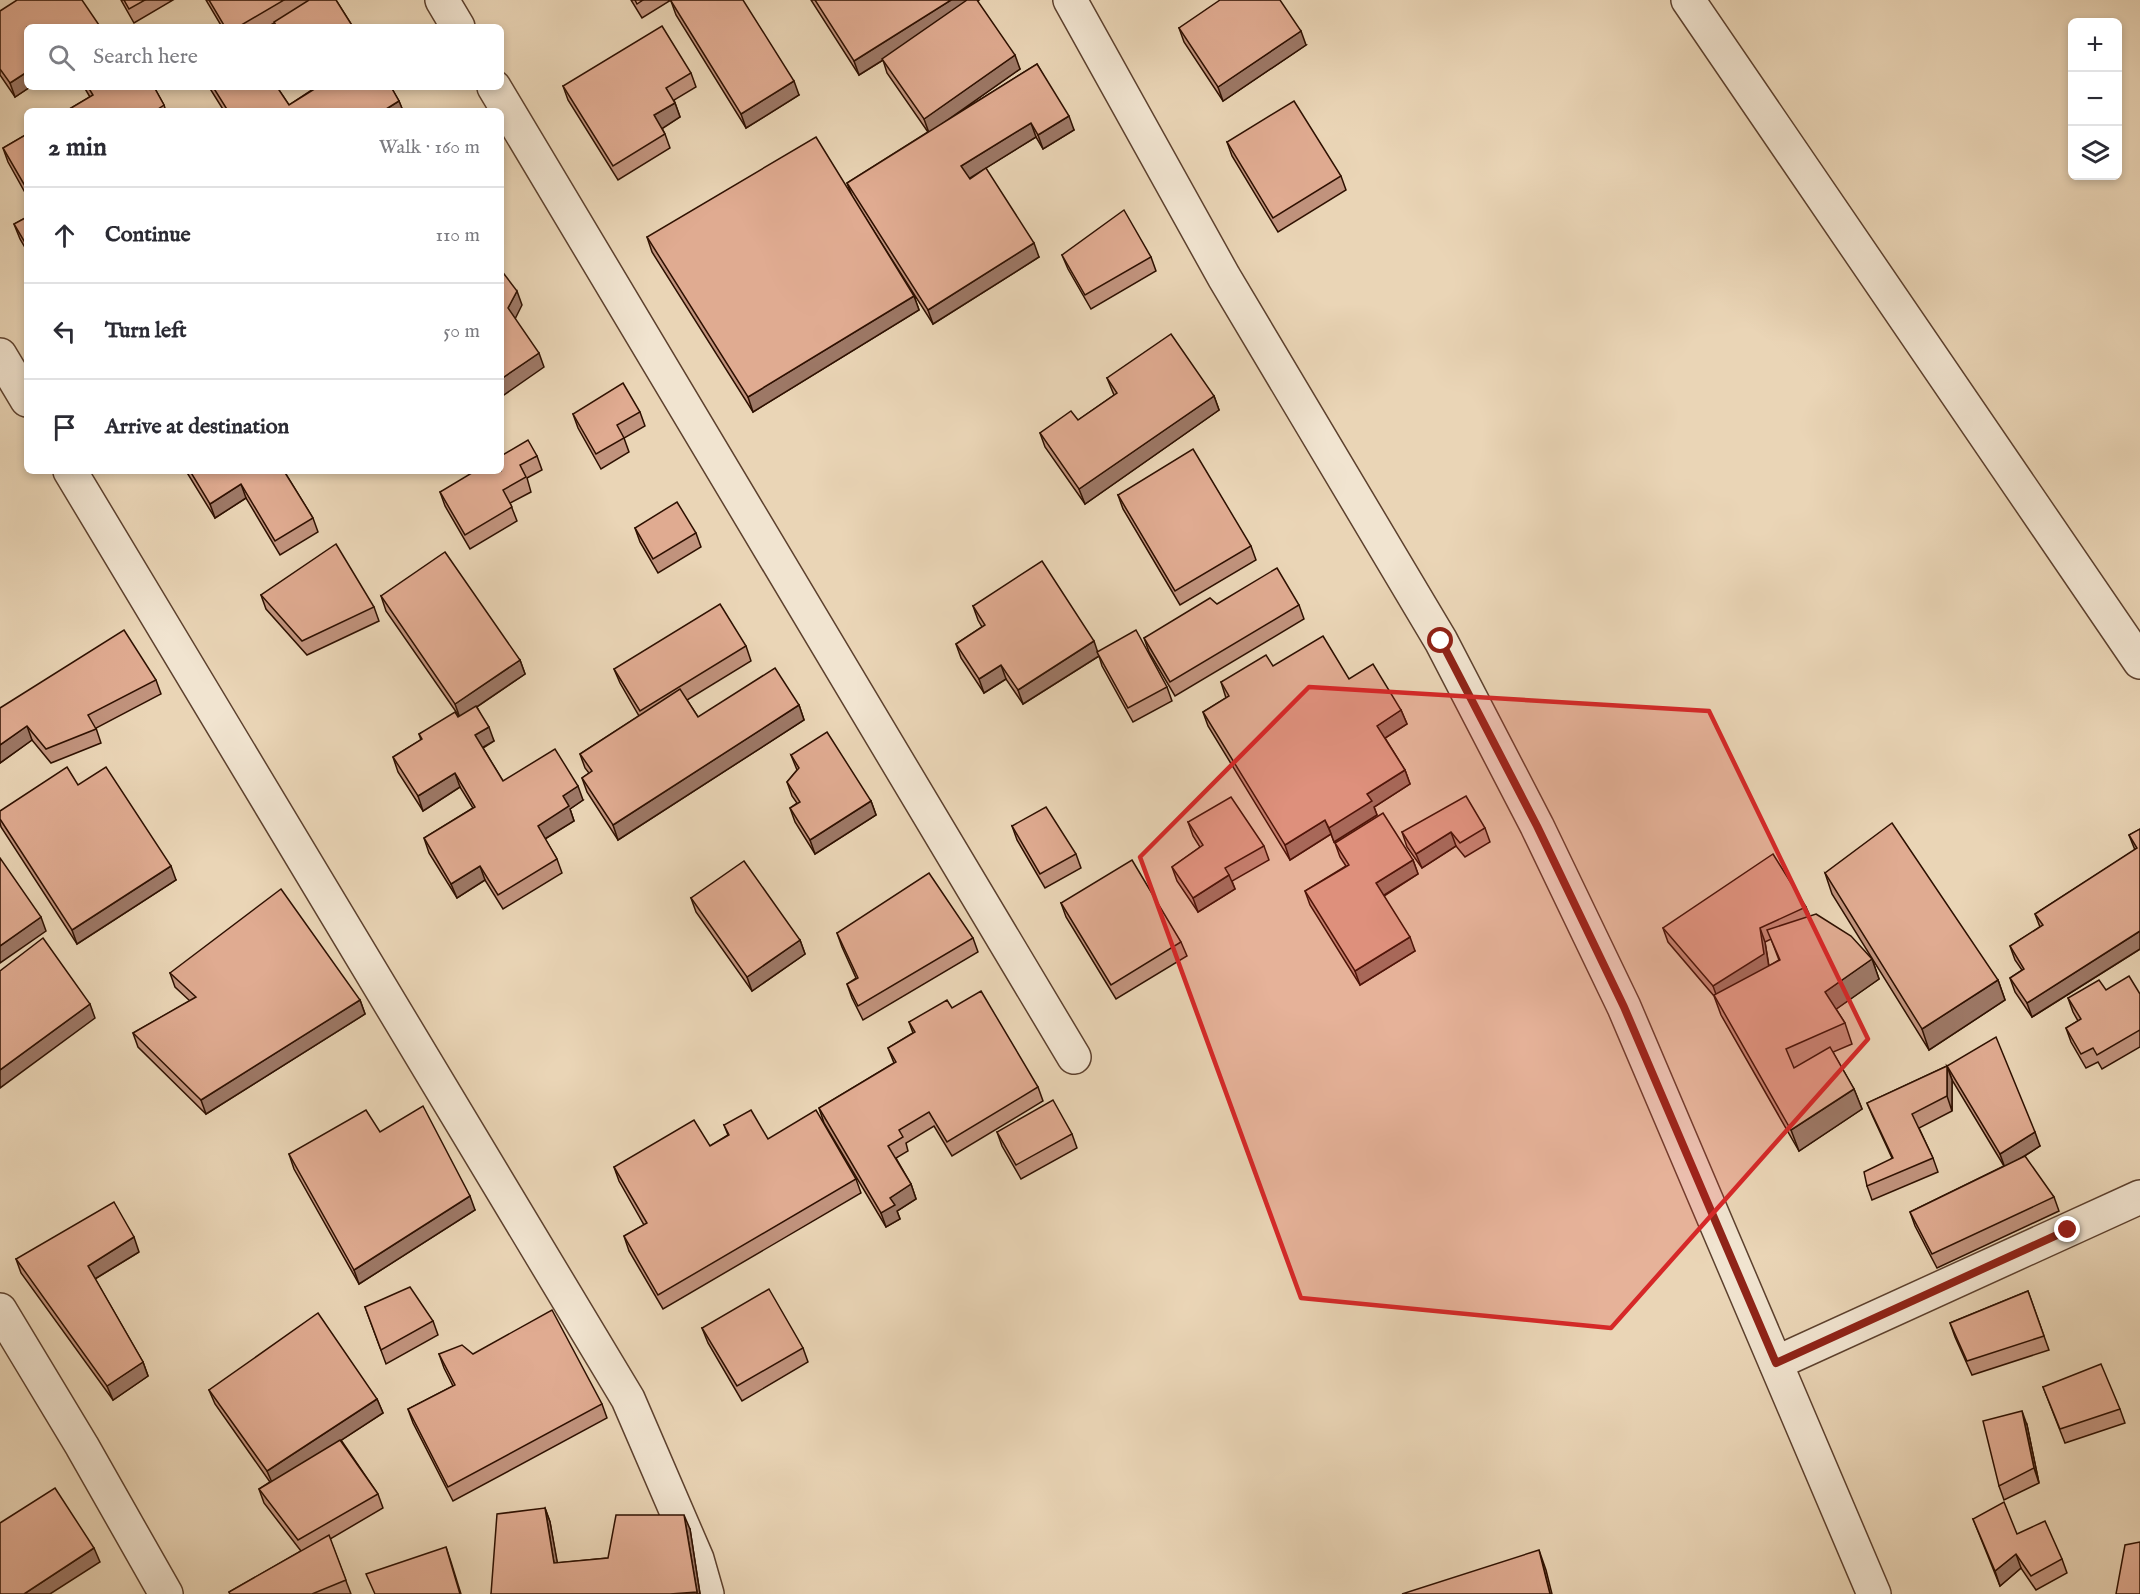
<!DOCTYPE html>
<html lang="en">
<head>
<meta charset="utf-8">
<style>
	body { margin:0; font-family:"IM FELL English",serif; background:#f2f2f3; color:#2b2b33 }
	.controls { position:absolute; right:18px; top:18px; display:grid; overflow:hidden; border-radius:9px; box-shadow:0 3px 9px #0003 }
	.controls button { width:54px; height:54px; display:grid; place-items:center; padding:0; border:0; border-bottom:2px solid #e1e1e2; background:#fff; color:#2b2b33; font:30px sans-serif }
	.stop { position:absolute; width:18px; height:18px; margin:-14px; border:4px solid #8f2418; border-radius:50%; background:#fff }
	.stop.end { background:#8f2418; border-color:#fff; box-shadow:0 2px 6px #0008 }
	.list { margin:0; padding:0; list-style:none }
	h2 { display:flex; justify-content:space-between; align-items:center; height:78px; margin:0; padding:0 24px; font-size:26px }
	h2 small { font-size:20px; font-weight:400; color:#7c7c81 }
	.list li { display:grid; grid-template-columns:39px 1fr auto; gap:18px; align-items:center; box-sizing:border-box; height:96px; padding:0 24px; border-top:2px solid #e1e1e2 }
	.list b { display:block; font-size:22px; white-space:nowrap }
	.list em { font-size:20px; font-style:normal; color:#7c7c81 }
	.icon { flex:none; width:33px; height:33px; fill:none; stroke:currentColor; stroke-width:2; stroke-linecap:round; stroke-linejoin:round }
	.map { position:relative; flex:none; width:2140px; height:1594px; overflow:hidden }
	.search { position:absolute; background:#fff; box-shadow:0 3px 9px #0003; left:24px; top:24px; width:480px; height:66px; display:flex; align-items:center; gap:15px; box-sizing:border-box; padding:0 21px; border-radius:9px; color:#7c7c81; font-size:22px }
	.panel { position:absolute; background:#fff; box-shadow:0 3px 9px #0003; left:24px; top:108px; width:480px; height:366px; border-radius:9px }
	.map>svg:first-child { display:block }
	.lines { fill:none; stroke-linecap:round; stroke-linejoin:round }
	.street-casing { stroke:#5d412e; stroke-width:36 }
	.street { stroke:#f1e4d0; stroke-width:33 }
	.wall { fill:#c1937d; stroke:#2e1000; stroke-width:1.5; fill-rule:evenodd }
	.shaded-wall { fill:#9d7866; stroke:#2e1000; stroke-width:1.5 }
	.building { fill:#e0ab91; stroke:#2e1000; stroke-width:1.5 }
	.route { stroke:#8f2418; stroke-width:8 }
	.marked { fill:#d62828; fill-opacity:0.2; stroke:#d62828; stroke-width:4.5; stroke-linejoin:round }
</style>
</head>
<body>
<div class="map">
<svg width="2140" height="1594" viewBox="0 0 2140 1594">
	<rect width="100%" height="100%" fill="#ead5b6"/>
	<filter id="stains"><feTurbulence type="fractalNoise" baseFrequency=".00333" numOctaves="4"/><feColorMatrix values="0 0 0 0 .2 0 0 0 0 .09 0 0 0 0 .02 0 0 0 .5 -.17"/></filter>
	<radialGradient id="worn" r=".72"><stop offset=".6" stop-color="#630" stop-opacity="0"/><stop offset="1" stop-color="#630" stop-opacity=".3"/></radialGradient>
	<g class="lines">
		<defs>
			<g id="street">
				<polyline points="442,0 458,27"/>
				<polyline points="1070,0 1224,277 1441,641 1537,826 1624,1007 1874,1594"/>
				<polyline points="1688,0 2140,662"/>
				<polyline points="494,87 1074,1057"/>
				<polyline points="0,355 27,400"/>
				<polyline points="70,471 628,1399 697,1559 707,1594"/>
				<polyline points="0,1310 82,1446 166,1594"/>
				<polyline points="1776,1363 2140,1197"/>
			</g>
		</defs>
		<use href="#street" class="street-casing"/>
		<use href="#street" class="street"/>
	</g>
	<g class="wall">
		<polygon points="121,0 173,0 134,23"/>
		<polygon points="206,0 336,0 353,27 276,27 274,23 267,27 222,27"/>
		<polygon points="631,0 671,0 642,18"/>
		<polygon points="811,0 979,0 977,1 1020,69 949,119 1037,64 1074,130 1043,149 1036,137 969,178 1039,257 933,324 863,214 914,296 919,310 753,412 652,252 647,237 852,196 847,183 928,132 887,73 883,60 859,75"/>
		<polygon points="671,1 799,95 746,128 676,15"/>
		<polygon points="0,11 99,25 100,27 27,27 27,87 30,87 15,97 0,75"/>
		<polygon points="1179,28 1306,45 1223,101 1184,42"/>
		<polygon points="691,73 696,87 674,100 680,117 662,128 665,134 670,148 618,180 568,100 563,86"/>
		<polygon points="84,87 154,87 164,105 166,111 66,111 90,97"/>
		<polygon points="209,87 277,87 289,105 313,89 312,87 391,87 399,101 403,111 224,111"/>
		<polygon points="27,134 27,196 8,162 3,148"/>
		<polygon points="1227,142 1341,176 1346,190 1278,232 1232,156"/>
		<polygon points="27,217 27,251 20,239 14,224"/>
		<polygon points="1062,255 1151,257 1156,271 1091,309 1068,269"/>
		<polygon points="1107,378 1214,396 1219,410 1085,504 1045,447 1040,433 1078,420 1114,395"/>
		<polygon points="640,412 645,426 624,438 629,452 601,469 578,428 573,414"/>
		<polygon points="537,456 542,470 527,478 531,492 510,503 517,521 470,549 445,506 440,492"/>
		<polygon points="186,471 284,471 313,518 318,532 280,555 246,498 215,518"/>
		<polygon points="1118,495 1251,546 1256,560 1180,605 1123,509"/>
		<polygon points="635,528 696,533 701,547 658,573 640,542"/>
		<polygon points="261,595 374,607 379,621 307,655 266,609"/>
		<polygon points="381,596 520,660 525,674 477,707 494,741 483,748 503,781 583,800 570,809 574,821 545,839 557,859 562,873 503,909 485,880 457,898 429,853 424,838 473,808 460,787 423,811 398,772 393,757 421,740 419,734 459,716 386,611"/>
		<polygon points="1217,604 1299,605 1304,619 1175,696 1149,652 1144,638"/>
		<polygon points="973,606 1097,652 1167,687 1172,701 1133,722 1102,666 1099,656 1023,704 1006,679 984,693 961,658 956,644 982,627 978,620"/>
		<polygon points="746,646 751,661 687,700 698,717 799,705 804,720 618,840 587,792 582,778 589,773 585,768 580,754 639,716 620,683 614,669"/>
		<polygon points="1273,666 1349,679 1401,710 1407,724 1385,738 1405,770 1410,784 1374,807 1377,815 1334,842 1331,834 1290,860 1208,726 1203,712 1226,698 1221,682"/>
		<polygon points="156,680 161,694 96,728 101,743 51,763 32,740 0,763 0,708"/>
		<polygon points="791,755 871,801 876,815 815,854 795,822 790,808 797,803 792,796 787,782 797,770"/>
		<polygon points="78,785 176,880 77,944 1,827 0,823 0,811"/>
		<polygon points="1188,822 1264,846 1269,860 1232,881 1235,889 1198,912 1177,881 1172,867 1200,847 1193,836"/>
		<polygon points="1012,826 1076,854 1081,868 1045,888 1017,840"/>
		<polygon points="1485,828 1490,842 1465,857 1456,846 1422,868 1407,847 1402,832"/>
		<polygon points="2140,829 2140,949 2032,1017 2015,992 2010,978 2022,970 2015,960 2010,946 2040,927 2035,914 2135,850 2129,835"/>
		<polygon points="1335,843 1413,860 1418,874 1384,896 1415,951 1360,985 1310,905 1305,891 1346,866 1340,857"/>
		<polygon points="1825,873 1998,980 2005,1000 1929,1050 1832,894"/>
		<polygon points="691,898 800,940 805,954 752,991 696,912"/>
		<polygon points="1061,903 1181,942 1187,956 1116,999 1066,917"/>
		<path d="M1806,907L1810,916L1872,959L1879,979L1836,1009L1845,1023L1852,1044L1833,1052L1854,1089L1862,1109L1799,1151L1721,1015L1714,996L1668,942L1663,928ZM1771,939L1779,960L1769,966L1765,942Z"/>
		<polygon points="837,933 973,938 978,952 863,1020 852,998 847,984 856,978 842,947"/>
		<polygon points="170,973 360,1000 365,1014 206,1114 138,1047 133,1033 190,1001 175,987"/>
		<polygon points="2106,990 2140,994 2140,1047 2102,1069 2098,1062 2086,1068 2071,1042 2066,1028 2078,1021 2073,1012 2068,998"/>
		<polygon points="952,1008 1038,1087 1043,1101 952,1156 934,1126 906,1143 908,1151 896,1158 911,1184 916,1199 897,1211 900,1219 886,1227 824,1123 819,1108 894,1063 888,1048 913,1033 909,1022"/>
		<polygon points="1947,1066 1952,1080 1952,1111 1919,1128 1933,1158 1938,1172 1872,1200 1867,1186 1892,1158 1873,1117 1867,1103"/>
		<polygon points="1947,1066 2040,1146 2020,1159 2054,1197 2059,1211 1937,1268 1915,1226 1910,1212 2004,1166 1952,1080"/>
		<polygon points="724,1125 768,1139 856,1179 861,1193 663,1309 629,1251 624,1236 644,1225 619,1181 614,1167 710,1146 728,1135"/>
		<polygon points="380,1132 475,1210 359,1284 294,1169 289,1154"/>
		<polygon points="997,1132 1072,1134 1077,1148 1021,1179 1002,1146"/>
		<polygon points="139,1252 95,1279 143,1362 148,1376 113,1400 21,1273 16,1259"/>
		<polygon points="2028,1291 2049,1350 1972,1375 1955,1337 1950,1323"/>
		<polygon points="365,1307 433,1321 438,1335 386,1364"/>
		<polygon points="702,1328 803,1348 808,1362 742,1401 708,1343"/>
		<polygon points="439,1354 473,1354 602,1404 607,1418 453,1501 413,1423 408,1409 453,1386 444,1368"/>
		<polygon points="2043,1387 2120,1409 2125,1423 2065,1443"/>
		<polygon points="209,1390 377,1399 383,1413 341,1440 378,1494 383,1508 330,1539 351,1594 230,1594 229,1592 301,1551 264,1503 259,1489 270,1482 215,1404"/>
		<polygon points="2027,1425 2039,1483 2004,1500 1999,1486"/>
		<polygon points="545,1508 550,1522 557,1563 608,1558 690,1529 700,1594 491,1594"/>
		<polygon points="1973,1519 2017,1534 2062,1559 2067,1573 2036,1590 2021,1568 2000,1586"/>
	</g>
	<g class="shaded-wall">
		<polygon points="951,0 979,0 859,75 854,61"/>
		<polygon points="1301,31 1306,45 1223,101 1218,87"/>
		<polygon points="1015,55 1020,69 929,133 924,119"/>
		<polygon points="27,72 27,87 30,87 15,97 10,83"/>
		<polygon points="794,81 799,95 746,128 741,114"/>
		<polygon points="399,101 403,111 383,111"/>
		<polygon points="675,103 680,117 660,130 654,115"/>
		<polygon points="1069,116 1074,130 1043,149 1038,135"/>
		<polygon points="1031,123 1036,137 967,180 961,166"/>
		<polygon points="1034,243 1039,257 933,324 928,310"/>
		<polygon points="517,291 522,305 513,323 508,308"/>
		<polygon points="914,296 919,310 753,412 748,397"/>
		<polygon points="539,353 544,367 501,397 501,379"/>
		<polygon points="1214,396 1219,410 1085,504 1079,489"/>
		<polygon points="241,484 246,498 215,518 210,504"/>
		<polygon points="1094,641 1099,656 1023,704 1018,690"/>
		<polygon points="520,660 525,674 460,718 455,704"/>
		<polygon points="1001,665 1006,679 984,693 979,679"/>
		<polygon points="799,705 804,720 618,840 613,825"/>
		<polygon points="1401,710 1407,724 1382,740 1377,726"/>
		<polygon points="27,726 32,740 0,763 0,745"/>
		<polygon points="489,727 494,741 480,749 475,735"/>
		<polygon points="1405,770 1410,784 1374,807 1377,815 1334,842 1329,828 1367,794"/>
		<polygon points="455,773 460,787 423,811 418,796"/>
		<polygon points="578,786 583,800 570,809 574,821 543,840 538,826 563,796"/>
		<polygon points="871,801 876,815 815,854 810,840"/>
		<polygon points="1325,820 1331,834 1290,860 1285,845"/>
		<polygon points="1451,832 1456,846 1422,868 1416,854"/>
		<polygon points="1413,860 1418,874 1381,897 1376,883"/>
		<polygon points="171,866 176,880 77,944 72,930"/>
		<polygon points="480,866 485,880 457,898 451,884"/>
		<polygon points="1229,875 1235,889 1198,912 1193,898"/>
		<polygon points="41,917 46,931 0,963 0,946"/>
		<polygon points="1760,928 1765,942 1769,968 1718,1000 1713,986"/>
		<polygon points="2140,931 2140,949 2032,1017 2027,1003"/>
		<polygon points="1410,937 1415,951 1360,985 1355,971"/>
		<polygon points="800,940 805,954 752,991 747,977"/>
		<polygon points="1872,959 1879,979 1832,1012 1825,992"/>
		<polygon points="1998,980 2005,1000 1929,1050 1922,1029"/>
		<polygon points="360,1000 365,1014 206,1114 201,1100"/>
		<polygon points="90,1004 95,1018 0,1088 0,1070"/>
		<polygon points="1947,1066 1952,1080 1952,1111 1947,1096"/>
		<polygon points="1854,1089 1862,1109 1799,1151 1791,1130"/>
		<polygon points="2035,1132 2040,1146 2005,1168 2000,1154"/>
		<polygon points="911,1184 916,1199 897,1211 900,1219 886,1227 881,1213 890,1198"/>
		<polygon points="470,1196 475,1210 359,1284 354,1270"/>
		<polygon points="134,1237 139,1252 93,1280 88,1266"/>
		<polygon points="143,1362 148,1376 113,1400 107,1386"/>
		<polygon points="377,1399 383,1413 273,1485 267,1471"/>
		<polygon points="2022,1411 2027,1425 2039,1483 2034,1468"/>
		<polygon points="545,1508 550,1522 560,1577 554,1563"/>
		<polygon points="684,1515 690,1529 700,1594 697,1594 697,1592"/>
		<polygon points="446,1547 451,1562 461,1594 460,1594"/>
		<polygon points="94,1548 100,1562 50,1594 24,1594"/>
		<polygon points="1539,1550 1546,1570 1552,1594 1550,1594"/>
		<polygon points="2016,1554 2021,1568 2000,1586 1995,1571"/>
	</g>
	<g class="building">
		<polygon points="17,0 82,0 99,25 95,27 27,27 27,72 10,83 0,69 0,11"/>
		<polygon points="124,0 145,0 129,9"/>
		<polygon points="209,0 284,0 238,27 225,27"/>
		<polygon points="309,0 336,0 353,27 277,27 274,22"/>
		<polygon points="635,0 643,0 637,4"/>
		<polygon points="672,0 743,0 794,81 741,114 671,1"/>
		<polygon points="815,0 951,0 854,61"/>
		<polygon points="967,0 977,0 1015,55 924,119 882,59"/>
		<polygon points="1220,0 1280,0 1301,31 1218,87 1179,28"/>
		<polygon points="662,26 691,73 666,88 675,103 654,115 665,134 613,166 563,86"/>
		<polygon points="1037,64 1069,116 1038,135 1031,123 961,166 970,179 986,168 1034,243 928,310 847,183"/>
		<polygon points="88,87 154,87 164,105 155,111 66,111 93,95"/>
		<polygon points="213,87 277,87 289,105 316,88 315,87 391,87 399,101 383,111 228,111"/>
		<polygon points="1294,101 1341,176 1273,218 1227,142"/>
		<polygon points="27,134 27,185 25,186 3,148"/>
		<polygon points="816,137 914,296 748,397 647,237"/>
		<polygon points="1124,210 1151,257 1085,295 1062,255"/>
		<polygon points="27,217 27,246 14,224"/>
		<polygon points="501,270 517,291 508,308 539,353 501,379"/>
		<polygon points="1171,334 1214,396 1079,489 1040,433 1071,411 1078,420 1117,393 1107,378"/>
		<polygon points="623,383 640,412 617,425 624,438 596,454 573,414"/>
		<polygon points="528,440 537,456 520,465 526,477 503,490 512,507 465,535 440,492 475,471 501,471 501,456"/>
		<polygon points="1193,449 1251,546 1175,591 1118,495"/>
		<polygon points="190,471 284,471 313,518 275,541 241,484 210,504"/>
		<polygon points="677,502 696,533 653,559 635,528"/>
		<polygon points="336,544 374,607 302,641 261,595"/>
		<polygon points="445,552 520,660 455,704 381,596"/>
		<polygon points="1042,561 1094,641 1018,690 1001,665 979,679 956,644 985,625 973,606"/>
		<polygon points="1277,568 1299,605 1170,682 1144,638 1210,598 1217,604"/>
		<polygon points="720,604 746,646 640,711 614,669"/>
		<polygon points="124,630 156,680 88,715 96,729 46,749 27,726 0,745 0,708"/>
		<polygon points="1136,630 1167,687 1128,708 1097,652"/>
		<polygon points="1323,636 1349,679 1373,664 1401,710 1377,726 1405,770 1367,794 1372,801 1329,828 1325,820 1285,845 1203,712 1229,696 1221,682 1266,655 1273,666"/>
		<polygon points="775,668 799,705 613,825 582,778 592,771 580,754 680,689 698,717"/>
		<polygon points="476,706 489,727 475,735 503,781 555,749 578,786 563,796 569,806 538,826 557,859 498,895 480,866 451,884 424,838 475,807 455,773 418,796 393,757 422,739 419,734 455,712 458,717"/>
		<polygon points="827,732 871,801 810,840 790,808 800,802 787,782 799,768 791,755"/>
		<polygon points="67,767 78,785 106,767 171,866 72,930 0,819 0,811"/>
		<polygon points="1466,796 1485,828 1460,843 1451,832 1416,854 1402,832"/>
		<polygon points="1231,797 1264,846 1225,868 1229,875 1193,898 1172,867 1203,845 1188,822"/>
		<polygon points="1046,807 1076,854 1040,874 1012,826"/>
		<polygon points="1383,813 1413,860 1376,883 1410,937 1355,971 1305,891 1349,865 1335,843"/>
		<polygon points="1892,823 1998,980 1922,1029 1825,873"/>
		<polygon points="2140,829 2140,931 2027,1003 2010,978 2024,969 2010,946 2043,925 2035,914 2137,848 2129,835"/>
		<polygon points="1773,854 1806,907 1760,928 1764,954 1713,986 1663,928"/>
		<polygon points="0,858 41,917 0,946"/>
		<polygon points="1132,860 1181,942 1111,985 1061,903"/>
		<polygon points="744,861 800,940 747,977 691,898"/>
		<polygon points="929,873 973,938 858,1006 847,984 858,978 837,933"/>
		<polygon points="281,889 360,1000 201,1100 133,1033 196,997 170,973"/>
		<polygon points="1816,914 1851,936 1872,959 1825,992 1845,1023 1786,1049 1794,1068 1830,1047 1854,1089 1791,1130 1714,995 1780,960 1767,930"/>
		<polygon points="43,938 90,1004 0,1070 0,971"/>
		<polygon points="2129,976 2140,994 2140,1030 2097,1055 2093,1048 2081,1054 2066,1028 2081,1019 2068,998 2099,980 2106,990"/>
		<polygon points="981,991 1038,1087 947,1142 929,1112 899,1130 903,1137 888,1146 911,1184 890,1198 895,1205 881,1213 819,1108 896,1062 888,1048 915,1032 909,1022 947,1000 952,1008"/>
		<polygon points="1996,1037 2035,1132 2000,1154 1947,1066"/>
		<polygon points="1947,1066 1947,1096 1912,1114 1933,1158 1867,1186 1864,1172 1893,1158 1867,1103"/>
		<polygon points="1053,1100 1072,1134 1016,1165 997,1132"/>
		<polygon points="423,1106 470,1196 354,1270 289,1154 366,1110 380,1132"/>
		<polygon points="751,1110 768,1139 816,1110 856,1179 658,1295 624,1236 647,1223 614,1167 694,1120 710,1146 729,1135 724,1125"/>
		<polygon points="2025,1156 2054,1197 1932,1254 1910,1212"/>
		<polygon points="114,1202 134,1237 88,1266 143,1362 107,1386 16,1259"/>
		<polygon points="410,1287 433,1321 381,1350 365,1307"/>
		<polygon points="769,1289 803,1348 737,1386 702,1328"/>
		<polygon points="2028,1291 2044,1336 1967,1361 1950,1323"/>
		<polygon points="552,1310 602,1404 448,1487 408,1409 455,1385 439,1354 462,1345 473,1354"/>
		<polygon points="318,1313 377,1399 267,1471 209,1390"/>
		<polygon points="2101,1364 2120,1409 2060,1429 2043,1387"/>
		<polygon points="2022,1411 2034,1468 1999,1486 1983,1421"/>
		<polygon points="340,1440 378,1494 298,1540 259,1489"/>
		<polygon points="55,1488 94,1548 24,1594 0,1594 0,1523"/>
		<polygon points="2004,1502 2017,1534 2045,1521 2062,1559 2031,1576 2016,1554 1995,1571 1973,1519"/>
		<polygon points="545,1508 554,1563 608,1558 616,1515 684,1515 697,1592 670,1594 491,1594 497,1514"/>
		<polygon points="329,1535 346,1580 312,1594 230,1594 229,1592"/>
		<polygon points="2140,1542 2140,1594 2116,1594 2125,1545"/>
		<polygon points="446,1547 460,1594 375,1594 366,1574"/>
		<polygon points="1539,1550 1550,1594 1402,1594"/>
	</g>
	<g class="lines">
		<polyline class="route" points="1441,641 1537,826 1624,1007 1776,1363 2068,1230"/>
	</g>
	<path class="marked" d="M1309,687L1709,711L1868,1039L1611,1328L1301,1298L1140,857Z"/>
	<rect width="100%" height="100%" filter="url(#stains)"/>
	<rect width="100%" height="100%" fill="url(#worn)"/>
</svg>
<div class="controls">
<button>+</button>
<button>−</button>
<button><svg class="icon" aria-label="layers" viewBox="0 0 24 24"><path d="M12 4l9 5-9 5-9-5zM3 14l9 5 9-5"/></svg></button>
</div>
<div class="stop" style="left:1441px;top:641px"></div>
<div class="stop end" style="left:2068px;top:1230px"></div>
<div class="search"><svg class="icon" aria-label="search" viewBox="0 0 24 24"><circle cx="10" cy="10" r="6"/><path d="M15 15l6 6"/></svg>Search here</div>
<section class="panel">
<h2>2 min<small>Walk · 160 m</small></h2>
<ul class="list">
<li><svg class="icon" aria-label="ahead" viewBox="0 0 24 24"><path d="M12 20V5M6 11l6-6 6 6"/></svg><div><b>Continue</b></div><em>110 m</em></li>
<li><svg class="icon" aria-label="left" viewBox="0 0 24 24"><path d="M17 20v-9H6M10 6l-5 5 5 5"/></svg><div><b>Turn left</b></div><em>50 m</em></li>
<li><svg class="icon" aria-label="arrive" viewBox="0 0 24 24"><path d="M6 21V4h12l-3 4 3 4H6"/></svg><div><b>Arrive at destination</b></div></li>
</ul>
</section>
</div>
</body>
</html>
